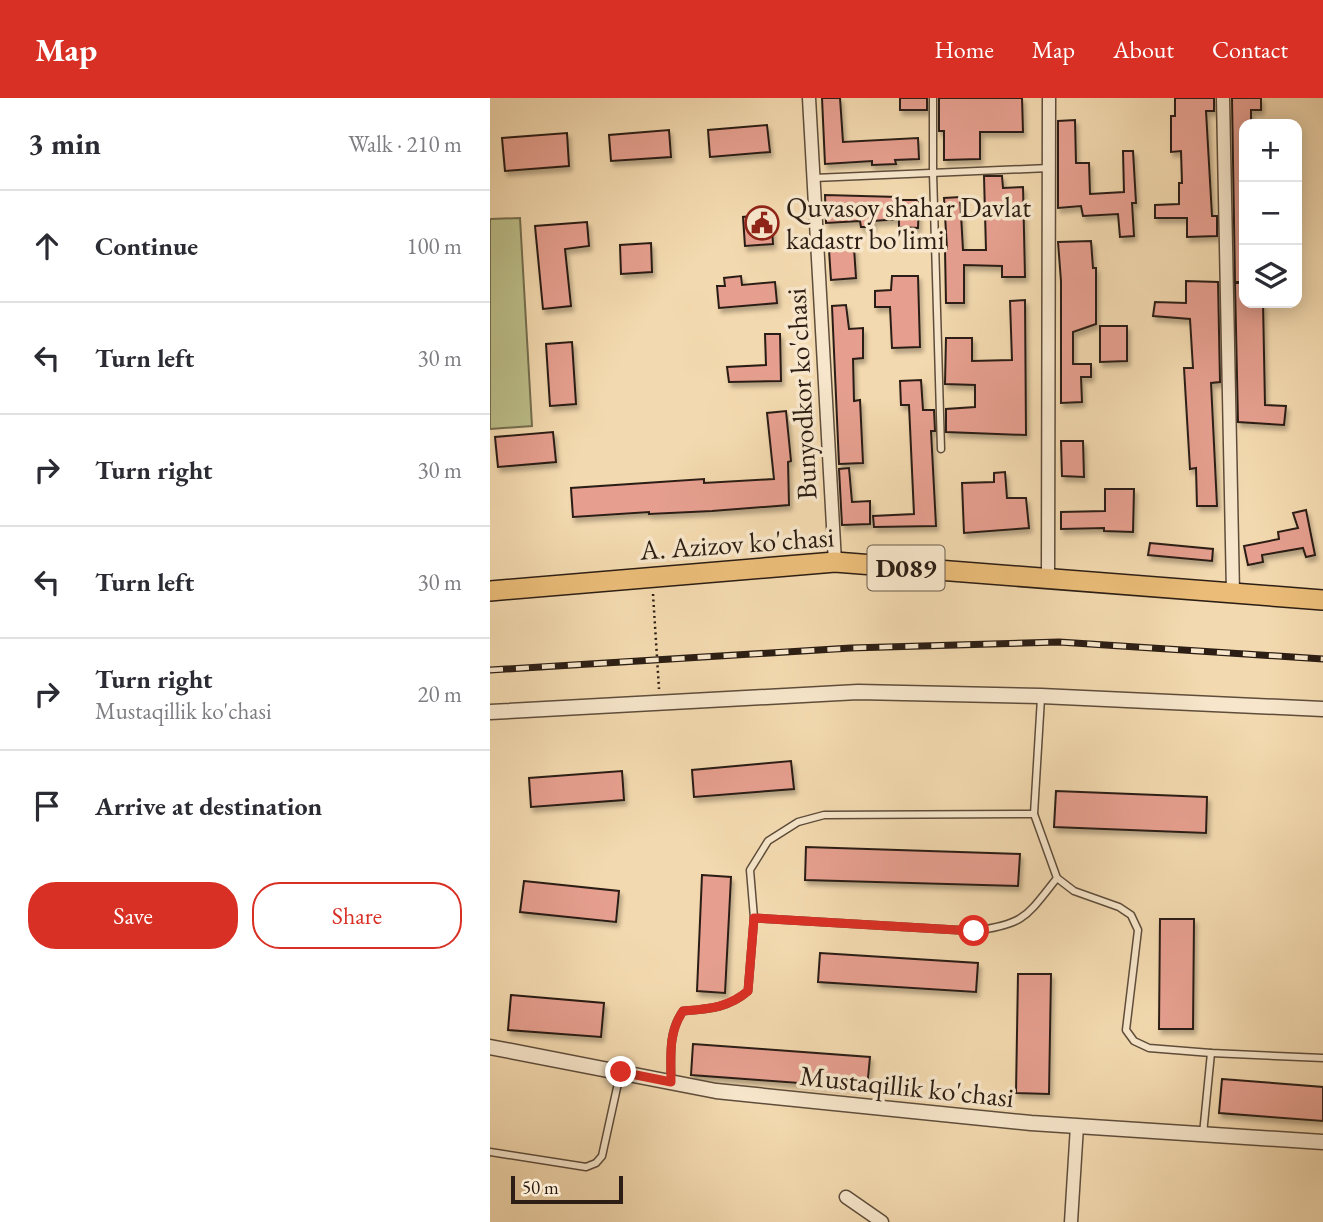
<!DOCTYPE html>
<html lang="en">
<head>
<meta charset="utf-8">
<style>
	body { margin:0; font-family:"EB Garamond",serif; background:#f2f2f3; color:#2b2b33 }
	.controls { position:absolute; right:21px; top:21px; display:grid; overflow:hidden; border-radius:14px; box-shadow:0 4px 18px #0003 }
	.controls button { width:63px; height:63px; display:grid; place-items:center; padding:0; border:0; border-bottom:2px solid #e1e1e2; background:#fff; color:#2b2b33; font:35px sans-serif }
	.scale { position:absolute; left:21px; bottom:18px; width:112px; box-sizing:border-box; padding-left:7px; border:4px solid #2c1e14; border-top:0; font-size:19px; line-height:24px; white-space:nowrap; color:#2c1e14; -webkit-text-stroke:5px #f7e6cb; paint-order:stroke }
	.stop { position:absolute; width:21px; height:21px; margin:-16px; border:5px solid #d93025; border-radius:50%; background:#fff }
	.stop.end { background:#d93025; border-color:#fff; box-shadow:0 2px 7px #0008 }
	.list { margin:0; padding:0; list-style:none }
	h2 { display:flex; justify-content:space-between; align-items:center; height:91px; margin:0; padding:0 28px; font-size:30px }
	h2 small { font-size:23px; font-weight:400; color:#7c7c81 }
	.list li { display:grid; grid-template-columns:46px 1fr auto; gap:21px; align-items:center; box-sizing:border-box; height:112px; padding:0 28px; border-top:2px solid #e1e1e2 }
	.list b { display:block; font-size:26px; white-space:nowrap }
	.list p { margin:0; font-size:23px; white-space:nowrap; color:#7c7c81 }
	.list em { font-size:23px; font-style:normal; color:#7c7c81 }
	.actions { display:flex; gap:14px; padding:21px 28px }
	.actions a { flex:1; padding:16px 0; border:2px solid #d93025; border-radius:28px; text-align:center; font-size:24px; color:#d93025 }
	.actions .main { background:#d93025; color:#fff }
	.icon { flex:none; width:38px; height:38px; fill:none; stroke:currentColor; stroke-width:2; stroke-linecap:round; stroke-linejoin:round }
	.map { position:relative; flex:none; width:833px; height:1124px; overflow:hidden }
	header { display:flex; align-items:center; gap:42px; box-sizing:border-box; height:98px; padding:0 35px; background:#d93025; color:#fff }
	header strong { font-size:33px }
	nav { display:flex; gap:38px; margin-inline-start:auto; font-size:24px }
	main { display:flex }
	aside { flex:1; background:#fff }
	.map>svg:first-child { display:block }
	.park { fill:#bcbf8a; stroke:#746e4f; stroke-width:2 }
	.building { fill:#e69f8f; stroke:#2c1e14; stroke-width:2; filter:url(#shadow) }
	.lines { fill:none; stroke-linecap:round; stroke-linejoin:round }
	.service-casing { stroke:#5e4d3b; stroke-width:9 }
	.minor-casing { stroke:#5e4d3b; stroke-width:15 }
	.tertiary-casing { stroke:#5e4d3b; stroke-width:17 }
	.primary-casing { stroke:#2c1e14; stroke-width:22 }
	.path { stroke:#2c1e14; stroke-width:2.5; stroke-dasharray:2 3.5; stroke-linecap:butt }
	.service { stroke:#f7e6cb; stroke-width:6 }
	.minor { stroke:#f7e6cb; stroke-width:12 }
	.tertiary { stroke:#f7e6cb; stroke-width:14 }
	.primary { stroke:#eabc78; stroke-width:19 }
	.rail-casing { stroke:#2c1e14; stroke-width:7 }
	.rail { stroke:#f7e6cb; stroke-width:4.5; stroke-dasharray:13; stroke-linecap:butt }
	.route { stroke:#d93025; stroke-width:9 }
	.labels { text-anchor:middle; dominant-baseline:central; stroke-width:7; stroke-linejoin:round; paint-order:stroke }
	.shield { fill:#f7e6cb; stroke:#695a4b; stroke-width:2 }
	.shield-label { font-size:26px; font-weight:bold; fill:#2c1e14 }
	.poi-label { font-size:28px; fill:#2c1e14; stroke:#f7e6cb; text-anchor:start }
	.street-label { font-size:28px; fill:#2c1e14; stroke:#f7e6cb }
</style>
</head>
<body>
<header>
<strong>Map</strong>
<nav><a>Home</a><a>Map</a><a>About</a><a>Contact</a></nav>
</header>
<main>
<aside>
<h2>3 min<small>Walk · 210 m</small></h2>
<ul class="list">
<li><svg class="icon" aria-label="ahead" viewBox="0 0 24 24"><path d="M12 20V5M6 11l6-6 6 6"/></svg><div><b>Continue</b></div><em>100 m</em></li>
<li><svg class="icon" aria-label="left" viewBox="0 0 24 24"><path d="M17 20v-9H6M10 6l-5 5 5 5"/></svg><div><b>Turn left</b></div><em>30 m</em></li>
<li><svg class="icon" aria-label="right" viewBox="0 0 24 24"><path d="M7 20v-9h11M14 6l5 5-5 5"/></svg><div><b>Turn right</b></div><em>30 m</em></li>
<li><svg class="icon" aria-label="left" viewBox="0 0 24 24"><path d="M17 20v-9H6M10 6l-5 5 5 5"/></svg><div><b>Turn left</b></div><em>30 m</em></li>
<li><svg class="icon" aria-label="right" viewBox="0 0 24 24"><path d="M7 20v-9h11M14 6l5 5-5 5"/></svg><div><b>Turn right</b><p>Mustaqillik ko'chasi</p></div><em>20 m</em></li>
<li><svg class="icon" aria-label="arrive" viewBox="0 0 24 24"><path d="M6 21V4h12l-3 4 3 4H6"/></svg><div><b>Arrive at destination</b></div></li>
</ul>
<div class="actions"><a class="main">Save</a><a>Share</a></div>
</aside>
<div class="map">
<svg width="833" height="1124" viewBox="0 0 833 1124">
	<defs>
		<filter id="shadow"><feDropShadow dx="2.5" dy="4.5" stdDeviation="2" flood-color="#0004"/></filter>
	</defs>
	<rect width="100%" height="100%" fill="#f3d9af"/>
	<filter id="stains"><feTurbulence type="fractalNoise" baseFrequency=".00286" numOctaves="4"/><feColorMatrix values="0 0 0 0 .2 0 0 0 0 .09 0 0 0 0 .02 0 0 0 .5 -.17"/></filter>
	<radialGradient id="worn" r=".72"><stop offset=".6" stop-color="#630" stop-opacity="0"/><stop offset="1" stop-color="#630" stop-opacity=".3"/></radialGradient>
	<polygon class="park" points="30,120 42,328 0,331 0,121"/>
	<g class="building">
		<polygon points="332,0 350,0 353,44 428,40 429,61 405,62 406,66 382,67 382,63 335,66"/>
		<rect x="410" y="0" width="27" height="12"/>
		<polygon points="449,0 532,0 533,34 490,34 490,61 454,62 454,33 449,33"/>
		<polygon points="685,0 724,0 724,13 716,13 722,118 727,118 727,138 697,139 697,120 665,120 665,107 689,106 689,85 692,85 691,53 681,54 681,18 685,18"/>
		<polygon points="742,0 771,0 771,12 761,12 761,26 754,26 754,184 745,184"/>
		<polygon points="585,22 586,65 599,65 600,96 634,94 633,53 643,53 646,105 642,105 644,138 630,139 628,116 593,118 591,108 568,110 568,23"/>
		<polygon points="277,27 280,54 220,59 218,32"/>
		<polygon points="179,32 181,59 121,63 119,37"/>
		<polygon points="77,35 79,68 15,73 12,40"/>
		<polygon points="494,78 512,78 513,90 533,89 535,179 512,179 512,168 474,167 474,205 456,205 455,151 457,151 454,100 470,99 473,152 496,152"/>
		<polygon points="335,97 408,99 408,102 429,102 428,130 409,129 409,121 383,123 383,129 371,129 370,123 336,125"/>
		<polygon points="281,116 283,146 255,148 253,119"/>
		<polygon points="97,124 99,148 75,151 81,208 53,211 45,128"/>
		<polygon points="601,143 603,170 606,170 606,226 583,234 583,266 601,266 601,279 591,279 592,304 571,305 571,183 568,144"/>
		<polygon points="161,145 162,174 131,176 130,147"/>
		<polygon points="364,150 366,180 341,182 339,152"/>
		<polygon points="251,178 252,187 285,184 287,205 229,210 227,188 235,188 234,180"/>
		<polygon points="402,178 428,178 430,249 402,250 400,209 385,209 385,193 401,192"/>
		<polygon points="696,183 728,184 730,284 721,285 727,408 707,408 706,370 700,371 694,270 703,270 700,221 663,218 665,204 696,205"/>
		<polygon points="745,185 754,185 754,205 773,205 775,307 796,308 794,327 748,324"/>
		<polygon points="535,202 536,337 456,334 456,311 485,309 485,287 455,286 456,240 482,240 482,263 522,262 520,203"/>
		<polygon points="356,207 359,231 373,230 373,260 363,261 364,303 370,302 373,365 349,366 342,208"/>
		<polygon points="610,228 637,228 637,263 610,264"/>
		<polygon points="275,236 290,236 291,283 239,284 237,269 276,267"/>
		<polygon points="82,244 86,306 60,308 56,246"/>
		<polygon points="431,282 433,312 444,312 445,333 441,333 446,428 384,429 383,418 424,416 419,307 411,307 410,283"/>
		<polygon points="296,313 301,363 298,364 299,407 222,413 159,416 159,414 83,419 81,390 214,381 214,385 284,381 277,315"/>
		<polygon points="63,334 66,364 8,369 5,339"/>
		<polygon points="571,343 593,343 594,379 572,378"/>
		<polygon points="359,370 362,404 380,403 380,426 352,427 349,371"/>
		<polygon points="515,374 517,400 536,400 539,430 474,435 472,385 504,384 504,375"/>
		<polygon points="615,391 644,391 643,434 614,433 614,430 571,431 571,414 615,413"/>
		<polygon points="816,412 825,457 816,459 813,450 772,457 773,464 758,467 754,448 789,441 788,434 808,430 803,415"/>
		<polygon points="660,445 723,451 722,463 658,457"/>
		<polygon points="301,663 304,691 204,699 202,672"/>
		<polygon points="132,673 134,702 41,709 39,680"/>
		<polygon points="566,693 717,699 716,735 564,729"/>
		<polygon points="316,749 530,756 528,788 315,782"/>
		<polygon points="212,777 241,779 235,895 207,893"/>
		<polygon points="34,783 129,793 126,824 30,814"/>
		<polygon points="670,821 704,821 703,931 669,931"/>
		<polygon points="330,855 488,865 486,894 328,884"/>
		<polygon points="528,876 561,876 559,996 526,995"/>
		<polygon points="21,897 114,905 111,939 18,932"/>
		<polygon points="203,946 380,959 377,990 201,977"/>
		<polygon points="732,981 833,989 833,1023 729,1015"/>
	</g>
	<g class="lines">
		<defs>
			<g id="service">
				<polyline points="443,0 443,75 451,351"/>
				<polyline points="324,80 559,70"/>
				<polyline points="551,600 544,716 567,780 584,793 629,809 641,817 648,832 636,932 644,943 659,950 721,955 833,960"/>
				<path d="M264,820L484,833C535,826 536,819 567,780"/>
				<path d="M181,983C181,958 178,934 193,913C218,911 239,910 258,893L264,820L260,772L278,743L308,724L334,717L544,716"/>
				<polyline points="713,1036 721,955"/>
				<polyline points="0,1054 96,1069 106,1065 112,1058 130,976"/>
			</g>
			<g id="minor">
				<polyline points="319,0 345,464"/>
				<polyline points="733,0 743,495"/>
				<polyline points="558,481 559,0"/>
				<polyline points="356,1099 392,1124"/>
				<polyline points="581,1124 587,1028"/>
			</g>
			<g id="tertiary">
				<polyline points="0,614 368,594 551,598 833,611"/>
				<polyline points="0,949 226,993 541,1025 833,1044"/>
			</g>
			<polyline id="primary" points="0,493 345,464 833,502"/>
		</defs>
		<use href="#service" class="service-casing"/>
		<use href="#minor" class="minor-casing"/>
		<use href="#tertiary" class="tertiary-casing"/>
		<use href="#primary" class="primary-casing"/>
		<polyline class="path" points="163,496 169,591"/>
		<use href="#service" class="service"/>
		<use href="#minor" class="minor"/>
		<use href="#tertiary" class="tertiary"/>
		<use href="#primary" class="primary"/>
		<defs>
			<polyline id="rail" points="0,572 361,550 569,544 833,561"/>
		</defs>
		<use href="#rail" class="rail-casing"/>
		<use href="#rail" class="rail"/>
	</g>
	<g class="lines">
		<path class="route" d="M131,974L181,984C181,959 178,935 193,913C218,911 238,910 258,893L264,820L484,833"/>
	</g>
	<defs>
		<symbol id="civic-ring" viewBox="-11 -11 22 22"><circle r="9.5" fill="#f7e6cb" stroke="#8f2418" stroke-width="1.5"/><path d="M-.6-6.5H3V-4.5H.6V-3L4-1V1h2V6H-6V1h2V-1L-.6-3ZM-1.2 2.5V6h2.4V2.5Z" fill="#8f2418"/></symbol>
	</defs>
	<g fill-rule="evenodd">
		<use href="#civic-ring" x="253" y="106" width="38" height="38"/>
	</g>
	<g class="labels">
		<rect class="shield" x="377.5" y="447.5" width="77" height="45" rx="5"/>
		<g class="shield-label">
			<text x="416" y="470">D089</text>
		</g>
		<g class="poi-label">
			<text x="296" y="109">Quvasoy shahar Davlat<tspan x="296" dy="32">kadastr bo'limi</tspan></text>
		</g>
		<g class="street-label">
			<text transform="translate(311 296) rotate(-93)">Bunyodkor ko'chasi</text>
			<text transform="translate(247 445) rotate(-4)">A. Azizov ko'chasi</text>
			<text transform="translate(417 988) rotate(6)">Mustaqillik ko'chasi</text>
		</g>
	</g>
	<rect width="100%" height="100%" filter="url(#stains)"/>
	<rect width="100%" height="100%" fill="url(#worn)"/>
</svg>
<div class="controls">
<button>+</button>
<button>−</button>
<button><svg class="icon" aria-label="layers" viewBox="0 0 24 24"><path d="M12 4l9 5-9 5-9-5zM3 14l9 5 9-5"/></svg></button>
</div>
<div class="scale">50 m</div>
<div class="stop" style="left:484px;top:833px"></div>
<div class="stop end" style="left:131px;top:974px"></div>
</div>
</main>
</body>
</html>
